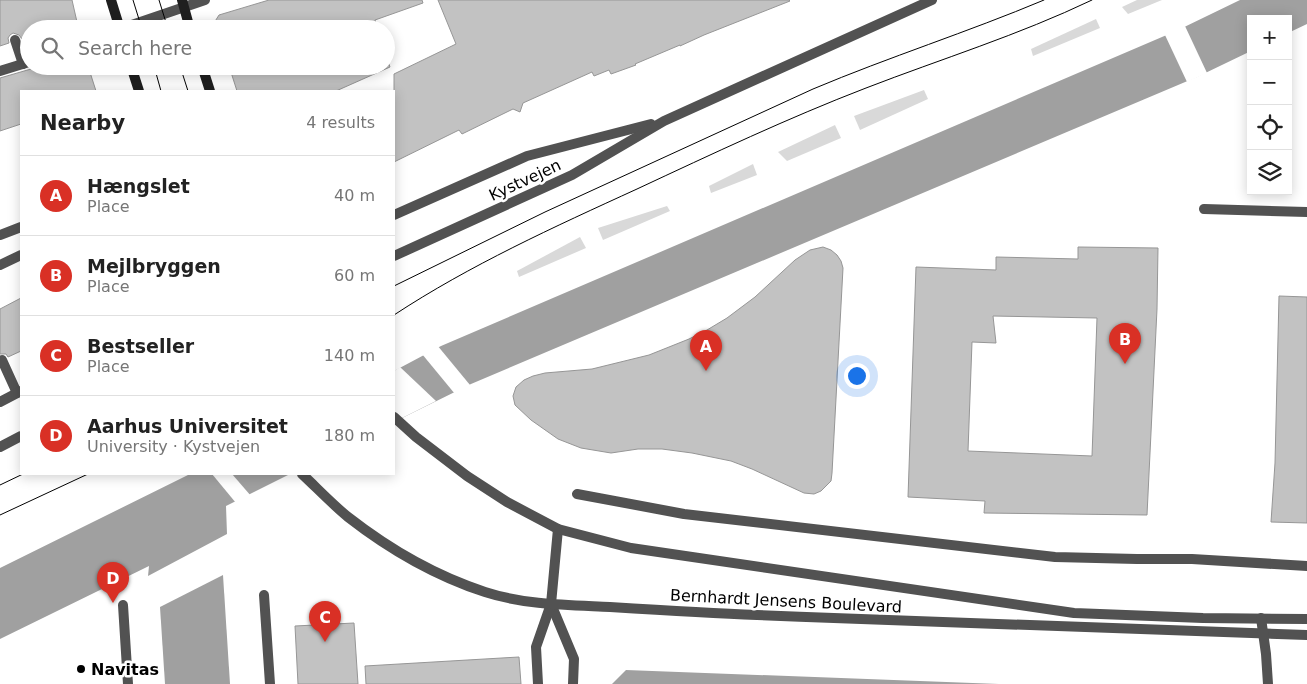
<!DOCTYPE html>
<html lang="en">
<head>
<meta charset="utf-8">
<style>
	body { margin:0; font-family:"DejaVu Sans",sans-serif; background:#f2f2f2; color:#222 }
	.controls { position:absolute; right:15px; top:15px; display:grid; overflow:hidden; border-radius:0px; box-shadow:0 2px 12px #0003 }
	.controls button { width:45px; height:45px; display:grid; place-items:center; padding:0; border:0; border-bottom:1px solid #e0e0e0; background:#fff; color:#222; font:25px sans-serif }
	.you { position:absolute; left:856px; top:375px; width:18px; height:18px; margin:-12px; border:4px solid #fff; border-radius:50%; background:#1a73e8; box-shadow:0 0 0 8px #1a73e833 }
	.badge { display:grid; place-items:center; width:32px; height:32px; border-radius:50%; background:#d93025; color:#fff; font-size:16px; font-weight:700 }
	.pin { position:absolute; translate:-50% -41px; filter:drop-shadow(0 1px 2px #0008) }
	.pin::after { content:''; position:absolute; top:26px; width:18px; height:15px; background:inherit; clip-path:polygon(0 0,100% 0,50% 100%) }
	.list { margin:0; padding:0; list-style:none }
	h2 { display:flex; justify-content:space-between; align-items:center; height:65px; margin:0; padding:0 20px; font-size:21px }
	h2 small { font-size:16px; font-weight:400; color:#767676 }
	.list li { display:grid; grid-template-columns:32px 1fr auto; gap:15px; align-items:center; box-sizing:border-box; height:80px; padding:0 20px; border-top:1px solid #e0e0e0 }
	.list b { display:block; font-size:19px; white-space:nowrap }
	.list p { margin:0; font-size:16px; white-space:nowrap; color:#767676 }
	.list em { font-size:16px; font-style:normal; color:#767676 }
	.icon { flex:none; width:28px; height:28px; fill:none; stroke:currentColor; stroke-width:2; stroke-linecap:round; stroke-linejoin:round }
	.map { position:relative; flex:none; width:1307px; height:684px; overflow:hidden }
	.search { position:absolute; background:#fff; box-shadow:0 2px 12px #0003; left:20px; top:20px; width:375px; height:55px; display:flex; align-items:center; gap:12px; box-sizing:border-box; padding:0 18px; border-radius:28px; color:#767676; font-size:19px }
	.panel { position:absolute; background:#fff; box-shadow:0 2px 12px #0003; left:20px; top:90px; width:375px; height:385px; border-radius:0px }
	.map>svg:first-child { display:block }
	.green { fill:#d9d9d9 }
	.water { fill:#a0a0a0 }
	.pier { fill:#fff }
	.building { fill:#c2c2c2; stroke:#969696; fill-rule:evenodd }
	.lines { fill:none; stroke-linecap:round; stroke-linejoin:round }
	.service { stroke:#525252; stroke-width:10 }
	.minor { stroke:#525252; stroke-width:10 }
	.tertiary { stroke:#525252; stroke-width:10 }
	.secondary { stroke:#1f1f1f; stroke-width:10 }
	.tram { stroke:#000; stroke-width:1 }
	.poi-dot { fill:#000; stroke:#fff; stroke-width:2 }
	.labels { text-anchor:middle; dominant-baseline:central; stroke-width:5; stroke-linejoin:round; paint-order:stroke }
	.street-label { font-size:16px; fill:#000; stroke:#fff }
	.poi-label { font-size:16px; font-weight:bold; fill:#000; stroke:#fff; text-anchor:start }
</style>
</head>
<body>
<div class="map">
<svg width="1307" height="684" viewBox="0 0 1307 684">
	<rect width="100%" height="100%" fill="#fff"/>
	<g class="green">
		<polygon points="1137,0 1162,0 1128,14 1122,7"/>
		<polygon points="1096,19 1100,28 1033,56 1031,49"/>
		<polygon points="924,90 928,99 860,130 854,116"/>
		<polygon points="835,125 841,138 787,161 778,152"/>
		<polygon points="753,164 757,175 711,193 709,186"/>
		<polygon points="667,206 670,211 603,240 598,228"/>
		<polygon points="580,237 586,248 519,277 517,271"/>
	</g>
	<g class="water">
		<polygon points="1240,0 1307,0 1307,24 1288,33 1288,19 1251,19 1251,51 1197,77 471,384 394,422 394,371 441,346 1176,31"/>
		<polygon points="190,474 290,474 226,506 227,534 148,576 149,566 0,639 0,568"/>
		<polygon points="223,575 230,684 165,684 160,607"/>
		<polygon points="626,670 999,684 612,684"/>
	</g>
	<g class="pier">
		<polygon points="1185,26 1207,73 1187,82 1165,35"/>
		<polygon points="437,345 470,385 462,391 455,394 422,354"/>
		<polygon points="400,367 436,401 394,422 394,371"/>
		<polygon points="212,474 232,474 251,496 236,503"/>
	</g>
	<g class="building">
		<polygon points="0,0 72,0 77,22 54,29 29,29 29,37 22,39 19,35 13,33 10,35 8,38 9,43 0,46"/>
		<polygon points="269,0 422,0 423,3 375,20 378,29 216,29 214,23 219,15"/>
		<polygon points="438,0 789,0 790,1 704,35 680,46 680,45 635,64 636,65 611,74 609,70 594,76 592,72 523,103 520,112 513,109 462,134 459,130 394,162 394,74 456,44"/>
		<polygon points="386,56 390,67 336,91 237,91 229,66 386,66"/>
		<polygon points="34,66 88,66 96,91 21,91 21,124 0,131 0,78 31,69"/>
		<polygon points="823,247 831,250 837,255 841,261 843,268 832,473 831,481 821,491 814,494 804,493 752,469 731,461 692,453 662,449 638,449 611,453 581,448 558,439 531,420 515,405 513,396 516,387 524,380 533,376 545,373 592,369 649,355 689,339 707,330 727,318 755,297 795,260 810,250"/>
		<path d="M1078,247L1158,248L1157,309L1147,515L984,513L985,501L908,497L916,267L996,270V257L1078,259ZM993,316L1097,318L1092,456L968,451L972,342L996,343Z"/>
		<polygon points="1279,296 1307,297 1307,523 1271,522 1275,463"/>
		<polygon points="21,298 21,351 8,357 6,354 0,354 0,309"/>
		<polygon points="354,623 358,684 298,684 295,626"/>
		<polygon points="519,657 521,684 366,684 365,666"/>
	</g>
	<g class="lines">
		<g class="service">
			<polyline points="15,40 23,64"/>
			<polyline points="0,235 21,227"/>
			<polyline points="0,265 21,255"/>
			<polyline points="2,360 17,393"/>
			<polyline points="577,494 684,514 1055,557 1137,559 1192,559 1307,566"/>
			<polyline points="264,595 270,684"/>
			<polyline points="123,605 128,684"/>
		</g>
		<g class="minor">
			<polyline points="120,29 205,0"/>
			<polyline points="0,71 29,62"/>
			<polyline points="1204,209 1307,212"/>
			<polyline points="551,604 574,659 573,684"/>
			<polyline points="538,684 536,647 551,604 558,529"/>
		</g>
		<g class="tertiary">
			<polyline points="394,215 527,156 651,124"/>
			<polyline points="394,256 572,175 664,121 932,0"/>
			<polyline points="0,402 21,391"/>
			<polyline points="394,417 416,437 467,476 507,502 558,529 631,548 1074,613 1203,618 1307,619"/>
			<polyline points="0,447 21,436"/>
			<path d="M302,474C317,488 332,504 348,517C389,549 436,576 485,592C525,605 568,605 610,607C659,610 708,613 757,615C940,623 1123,629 1307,635"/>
			<polyline points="1261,618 1266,654 1268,684"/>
		</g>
		<g class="secondary">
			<polyline points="111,0 120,29"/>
			<polyline points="182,0 190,29"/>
			<polyline points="131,66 139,91"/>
			<polyline points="202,66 210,91"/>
		</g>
		<g class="tram">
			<polyline points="133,0 142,29"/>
			<polyline points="159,0 168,29"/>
			<polyline points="154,66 161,91"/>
			<polyline points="180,66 188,91"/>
			<path d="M394,286L545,212L813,89C889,57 968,32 1044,0"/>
			<path d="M394,315C470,265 554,227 637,189C712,154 788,118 866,88C941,59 1019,35 1092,0"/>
			<polyline points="0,485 23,474"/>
			<polyline points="0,515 88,474"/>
		</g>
	</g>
	<circle class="poi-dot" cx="81" cy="669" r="5"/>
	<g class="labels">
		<g class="street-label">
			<text transform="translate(525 180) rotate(-25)">Kystvejen</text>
			<text transform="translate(786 601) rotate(3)">Bernhardt Jensens Boulevard</text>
		</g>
		<g class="poi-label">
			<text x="91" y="669">Navitas</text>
		</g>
	</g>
</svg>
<div class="controls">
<button>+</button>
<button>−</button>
<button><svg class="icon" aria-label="locate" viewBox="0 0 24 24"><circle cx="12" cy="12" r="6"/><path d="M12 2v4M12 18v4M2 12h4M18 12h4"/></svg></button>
<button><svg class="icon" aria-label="layers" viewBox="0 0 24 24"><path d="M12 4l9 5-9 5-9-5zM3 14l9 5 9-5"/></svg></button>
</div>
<div class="you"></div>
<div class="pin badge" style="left:706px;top:371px">A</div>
<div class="pin badge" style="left:1125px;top:364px">B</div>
<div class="pin badge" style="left:325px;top:642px">C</div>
<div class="pin badge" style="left:113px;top:603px">D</div>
<div class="search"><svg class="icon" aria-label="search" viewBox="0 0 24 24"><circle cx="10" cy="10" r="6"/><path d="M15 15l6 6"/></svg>Search here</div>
<section class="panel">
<h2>Nearby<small>4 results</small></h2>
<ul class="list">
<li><span class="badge">A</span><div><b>Hængslet</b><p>Place</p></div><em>40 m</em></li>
<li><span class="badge">B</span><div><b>Mejlbryggen</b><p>Place</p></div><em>60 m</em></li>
<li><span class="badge">C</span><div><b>Bestseller</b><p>Place</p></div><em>140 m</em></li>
<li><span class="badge">D</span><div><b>Aarhus Universitet</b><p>University · Kystvejen</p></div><em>180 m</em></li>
</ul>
</section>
</div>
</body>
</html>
